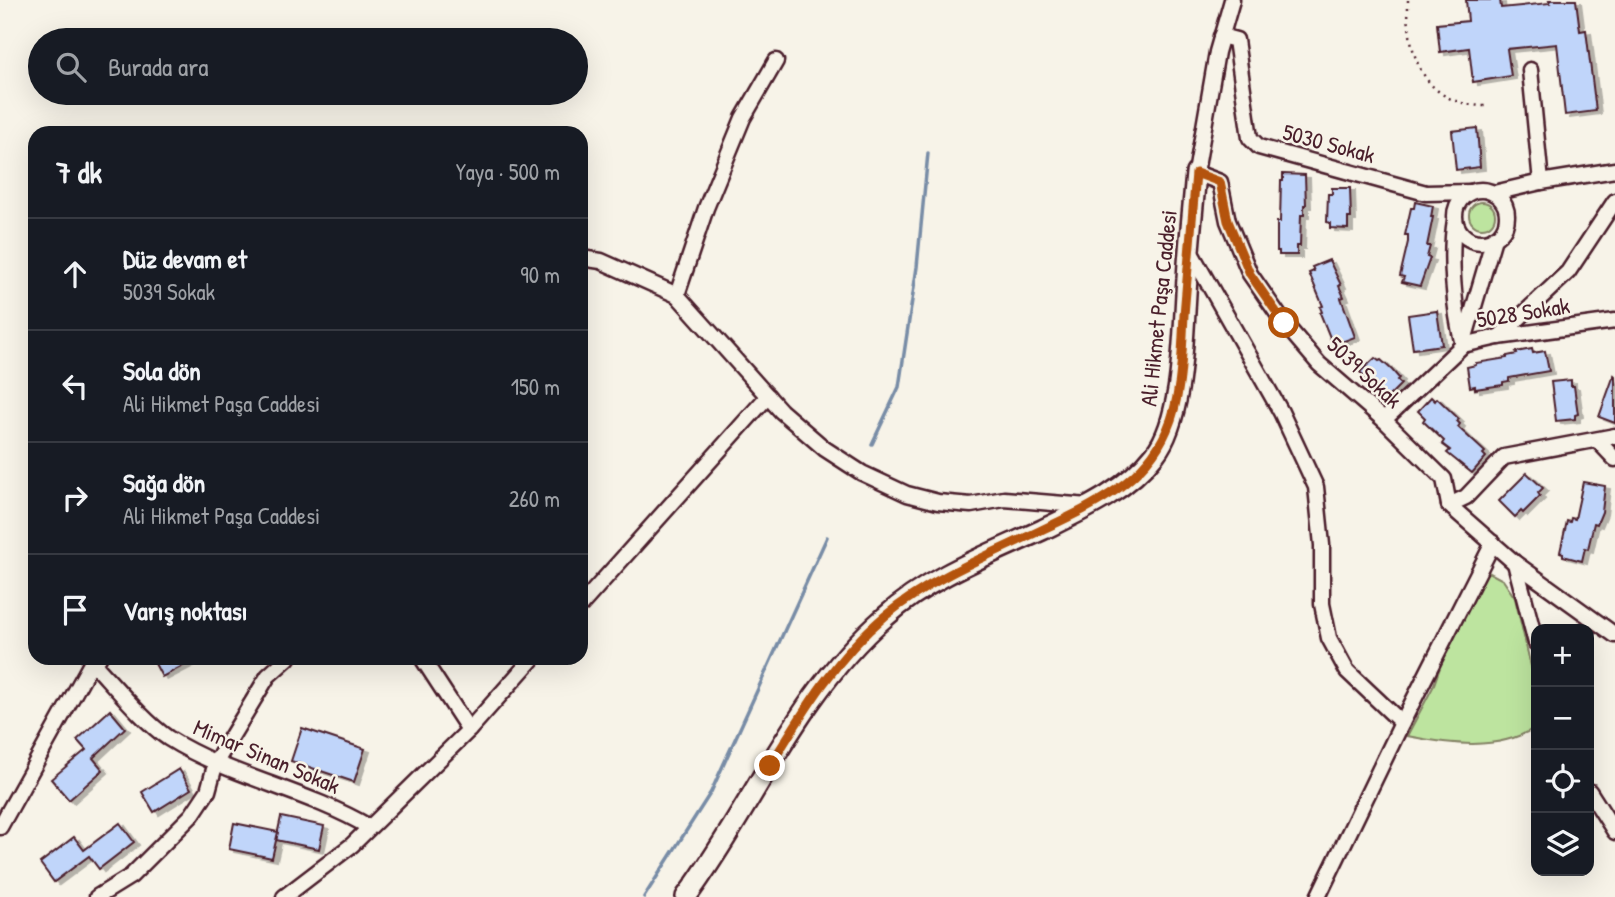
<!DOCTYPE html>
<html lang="tr">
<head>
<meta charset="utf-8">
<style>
	body { margin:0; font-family:"Patrick Hand",sans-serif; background:#242831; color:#f1f3f6 }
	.controls { position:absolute; right:21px; bottom:21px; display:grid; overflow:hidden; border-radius:14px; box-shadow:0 7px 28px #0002 }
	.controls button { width:63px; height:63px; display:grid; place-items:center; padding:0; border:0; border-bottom:2px solid #363941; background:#171b24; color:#f1f3f6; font:35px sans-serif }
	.stop { position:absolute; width:21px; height:21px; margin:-16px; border:5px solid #b45309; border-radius:50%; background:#fff }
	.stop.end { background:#b45309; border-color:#fff; box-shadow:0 2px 7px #0008 }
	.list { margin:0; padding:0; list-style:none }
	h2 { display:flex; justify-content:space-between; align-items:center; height:91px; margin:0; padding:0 28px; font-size:30px }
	h2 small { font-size:23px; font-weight:400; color:#9ea1a6 }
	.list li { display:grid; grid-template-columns:46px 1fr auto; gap:21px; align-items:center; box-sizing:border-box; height:112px; padding:0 28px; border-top:2px solid #363941 }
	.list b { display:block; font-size:26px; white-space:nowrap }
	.list p { margin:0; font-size:23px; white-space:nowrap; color:#9ea1a6 }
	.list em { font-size:23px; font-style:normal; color:#9ea1a6 }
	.icon { flex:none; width:38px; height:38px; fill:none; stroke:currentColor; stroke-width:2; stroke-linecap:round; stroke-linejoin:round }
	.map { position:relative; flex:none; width:1615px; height:897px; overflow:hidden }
	.search { position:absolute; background:#171b24; box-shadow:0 7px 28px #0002; left:28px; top:28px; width:560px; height:77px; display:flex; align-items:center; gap:18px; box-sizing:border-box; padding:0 24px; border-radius:38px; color:#9ea1a6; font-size:26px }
	.panel { position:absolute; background:#171b24; box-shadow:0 7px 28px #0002; left:28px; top:126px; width:560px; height:539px; border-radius:21px }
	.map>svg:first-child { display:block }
	.green { fill:#bde49f; stroke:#848265; stroke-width:2 }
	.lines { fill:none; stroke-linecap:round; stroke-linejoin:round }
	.stream { stroke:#788ca6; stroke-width:3.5 }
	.building { fill:#c0d5fa; stroke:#4a1f2b; stroke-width:2; filter:url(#shadow) }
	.street-casing { stroke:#4a1f2b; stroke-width:19 }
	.secondary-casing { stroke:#4a1f2b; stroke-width:24 }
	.path { stroke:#4a1f2b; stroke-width:2.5; stroke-dasharray:2 5; stroke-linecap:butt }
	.street { stroke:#f7f3e8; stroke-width:14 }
	.secondary { stroke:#f7f3e8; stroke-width:19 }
	.route { stroke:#b45309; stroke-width:9 }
	.labels { text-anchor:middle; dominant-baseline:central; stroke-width:5; stroke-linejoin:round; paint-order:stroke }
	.street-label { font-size:23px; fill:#4a1f2b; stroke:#f7f3e8 }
</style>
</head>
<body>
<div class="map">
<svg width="1615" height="897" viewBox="0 0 1615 897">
	<defs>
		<filter id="shadow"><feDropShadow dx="5" dy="3" stdDeviation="0" flood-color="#0004"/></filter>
	</defs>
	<rect width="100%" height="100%" fill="#f7f3e8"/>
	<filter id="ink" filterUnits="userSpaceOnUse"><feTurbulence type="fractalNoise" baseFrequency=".0143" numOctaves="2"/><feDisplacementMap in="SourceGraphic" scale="14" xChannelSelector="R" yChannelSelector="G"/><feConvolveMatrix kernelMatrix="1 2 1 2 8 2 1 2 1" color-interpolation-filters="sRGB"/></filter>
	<g filter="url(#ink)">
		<g class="green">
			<circle cx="1482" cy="215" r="13"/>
			<path d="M1488,572L1503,580L1515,598L1536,688V727C1499,752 1448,744 1407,736L1433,687L1462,606Z"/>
		</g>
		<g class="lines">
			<g class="stream">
				<polyline points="872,444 899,387 917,267 928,153"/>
				<polyline points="644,897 711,792 827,537"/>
			</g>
		</g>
		<g class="building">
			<polygon points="1466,0 1500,0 1501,8 1550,3 1549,0 1576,0 1580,31 1586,30 1596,111 1565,115 1557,44 1507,49 1511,76 1473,82 1469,48 1440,52 1437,24 1468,21"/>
			<polygon points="1477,128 1480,167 1456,170 1452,131"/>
			<polygon points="1283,174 1305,175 1306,205 1304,205 1304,215 1301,215 1300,246 1297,246 1297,255 1279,255 1279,251 1277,251 1277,222 1280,222 1281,181 1283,181"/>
			<polygon points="1332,188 1350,188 1351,218 1348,218 1348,229 1330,228 1330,223 1327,222 1328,194 1332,194"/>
			<polygon points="1415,202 1433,206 1431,217 1433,217 1427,246 1430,246 1427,257 1430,258 1420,286 1402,282 1404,277 1400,276 1408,242 1408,235 1405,235 1411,208 1414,208"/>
			<polygon points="1329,260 1341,285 1339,286 1344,297 1341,298 1355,337 1336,344 1334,338 1331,340 1320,313 1322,312 1320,307 1323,306 1309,273 1314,271 1312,267"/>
			<polygon points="1437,311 1442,345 1413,349 1408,315"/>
			<polygon points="1532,349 1533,353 1545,351 1549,371 1509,378 1509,381 1503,382 1503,385 1475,389 1475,386 1470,387 1467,367 1476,365 1476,363 1507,358 1507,356 1517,354 1516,352"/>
			<polygon points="1375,358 1379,361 1381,360 1392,370 1399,378 1397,380 1401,384 1385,400 1360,372"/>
			<polygon points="1614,375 1615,376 1615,423 1599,417"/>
			<polygon points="1571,380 1571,386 1574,386 1578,414 1575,415 1575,419 1556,421 1551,382"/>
			<polygon points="1431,397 1435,401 1437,398 1459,419 1457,421 1460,424 1458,427 1485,452 1483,454 1486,457 1472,473 1447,453 1450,450 1442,444 1444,441 1423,421 1425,418 1418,411"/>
			<polygon points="1527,473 1543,488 1538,493 1540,496 1523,513 1521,511 1515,517 1499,501"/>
			<polygon points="1583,482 1605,486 1602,512 1597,524 1594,523 1588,549 1585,548 1582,561 1563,556 1563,553 1560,552 1567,521 1570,522 1571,518 1575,519"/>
			<polygon points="152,658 198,658 162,677"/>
			<polygon points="110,710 125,728 93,758 103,770 69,800 51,779 86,750 77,740"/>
			<polygon points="302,728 365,749 354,782 291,761"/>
			<polygon points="179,769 191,789 154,812 142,792"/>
			<polygon points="281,817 324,826 319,849 276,840"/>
			<polygon points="120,823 134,842 99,869 89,856 54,882 40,863 74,837 84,850"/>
			<polygon points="234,823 278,832 272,858 229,849"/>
		</g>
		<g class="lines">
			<defs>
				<g id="street">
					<polyline points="1232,0 1217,52 1196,173 1220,182 1228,221 1250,274 1284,323 1319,364 1384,420 1444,479 1449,505 1515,563 1615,635"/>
					<polyline points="1221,36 1236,40 1250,138 1259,147 1426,193 1470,192"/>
					<polyline points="1530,70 1541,182"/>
					<circle cx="1481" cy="216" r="26"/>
					<polyline points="1494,193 1541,182 1615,170"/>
					<path d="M1455,220C1449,255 1454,311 1463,345"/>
					<polyline points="1190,251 1281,412 1316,487 1322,545 1322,604 1329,638 1347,671 1402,723"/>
					<polyline points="581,258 601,261 677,295 781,411 825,449 862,473 907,494 938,502 971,505 1004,499 1088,506"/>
					<polyline points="677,295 706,208 743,118 776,61"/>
					<polyline points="1499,337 1568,272 1615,201"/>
					<polyline points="1463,344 1494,238"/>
					<polyline points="1384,420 1463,345 1498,337 1615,321"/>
					<polyline points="1597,440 1615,459"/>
					<polyline points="1449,505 1466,497 1504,457 1615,436"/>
					<polyline points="1515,563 1536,643"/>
					<polyline points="581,605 768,396"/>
					<path d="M99,658L92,662C113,684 144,722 168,738C230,777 306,790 369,827"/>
					<polyline points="422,658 469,730"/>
					<polyline points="1589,791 1615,832"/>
					<polyline points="0,827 94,658"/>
					<polyline points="97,897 131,876 192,815 208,791 216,762 268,676 288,658"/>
					<polyline points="284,897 352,845 469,730 533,658"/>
					<polyline points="1318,897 1402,723 1493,543"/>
				</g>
				<path id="secondary" d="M686,897C754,805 797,693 885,617C929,577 988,555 1042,530C1083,510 1126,491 1155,454C1185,416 1183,326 1187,279C1189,243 1193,208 1196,173"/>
			</defs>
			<use href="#street" class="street-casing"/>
			<use href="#secondary" class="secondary-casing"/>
			<path class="path" d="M1408,0C1407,54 1422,106 1487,106"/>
			<use href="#street" class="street"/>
			<use href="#secondary" class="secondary"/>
		</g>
	</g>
	<g class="lines" filter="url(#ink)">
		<path class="route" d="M770,766C803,712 836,657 885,616C929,580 982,558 1033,534C1085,509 1143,486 1167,430C1182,397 1182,351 1184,315C1188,268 1192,220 1196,173L1220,182L1228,221L1250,274L1284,323"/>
	</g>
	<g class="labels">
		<g class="street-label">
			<text transform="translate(1329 143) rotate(15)">5030 Sokak</text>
			<text transform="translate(1158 308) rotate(-84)">Ali Hikmet Paşa Caddesi</text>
			<text transform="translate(1523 312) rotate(-9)">5028 Sokak</text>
			<text transform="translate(1365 372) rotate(43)">5039 Sokak</text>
			<text transform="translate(267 756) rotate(23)">Mimar Sinan Sokak</text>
		</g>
	</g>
</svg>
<div class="controls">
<button>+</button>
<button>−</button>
<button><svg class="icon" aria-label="locate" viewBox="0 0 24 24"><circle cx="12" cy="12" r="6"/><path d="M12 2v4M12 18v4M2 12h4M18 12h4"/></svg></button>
<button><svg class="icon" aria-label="layers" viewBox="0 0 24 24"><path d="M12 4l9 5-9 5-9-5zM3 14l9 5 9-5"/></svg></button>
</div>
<div class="stop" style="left:1284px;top:323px"></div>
<div class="stop end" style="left:770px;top:766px"></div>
<div class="search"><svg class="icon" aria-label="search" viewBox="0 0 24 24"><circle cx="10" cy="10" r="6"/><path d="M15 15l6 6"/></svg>Burada ara</div>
<section class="panel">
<h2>7 dk<small>Yaya · 500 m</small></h2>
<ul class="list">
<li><svg class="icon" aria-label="ahead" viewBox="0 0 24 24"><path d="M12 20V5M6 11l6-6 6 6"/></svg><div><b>Düz devam et</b><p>5039 Sokak</p></div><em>90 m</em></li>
<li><svg class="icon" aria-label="left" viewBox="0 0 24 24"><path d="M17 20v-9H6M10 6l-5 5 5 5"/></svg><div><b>Sola dön</b><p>Ali Hikmet Paşa Caddesi</p></div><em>150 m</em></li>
<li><svg class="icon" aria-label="right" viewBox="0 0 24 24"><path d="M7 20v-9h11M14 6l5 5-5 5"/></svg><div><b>Sağa dön</b><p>Ali Hikmet Paşa Caddesi</p></div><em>260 m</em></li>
<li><svg class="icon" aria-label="arrive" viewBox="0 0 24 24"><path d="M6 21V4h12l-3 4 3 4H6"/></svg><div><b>Varış noktası</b></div></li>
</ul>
</section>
</div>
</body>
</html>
